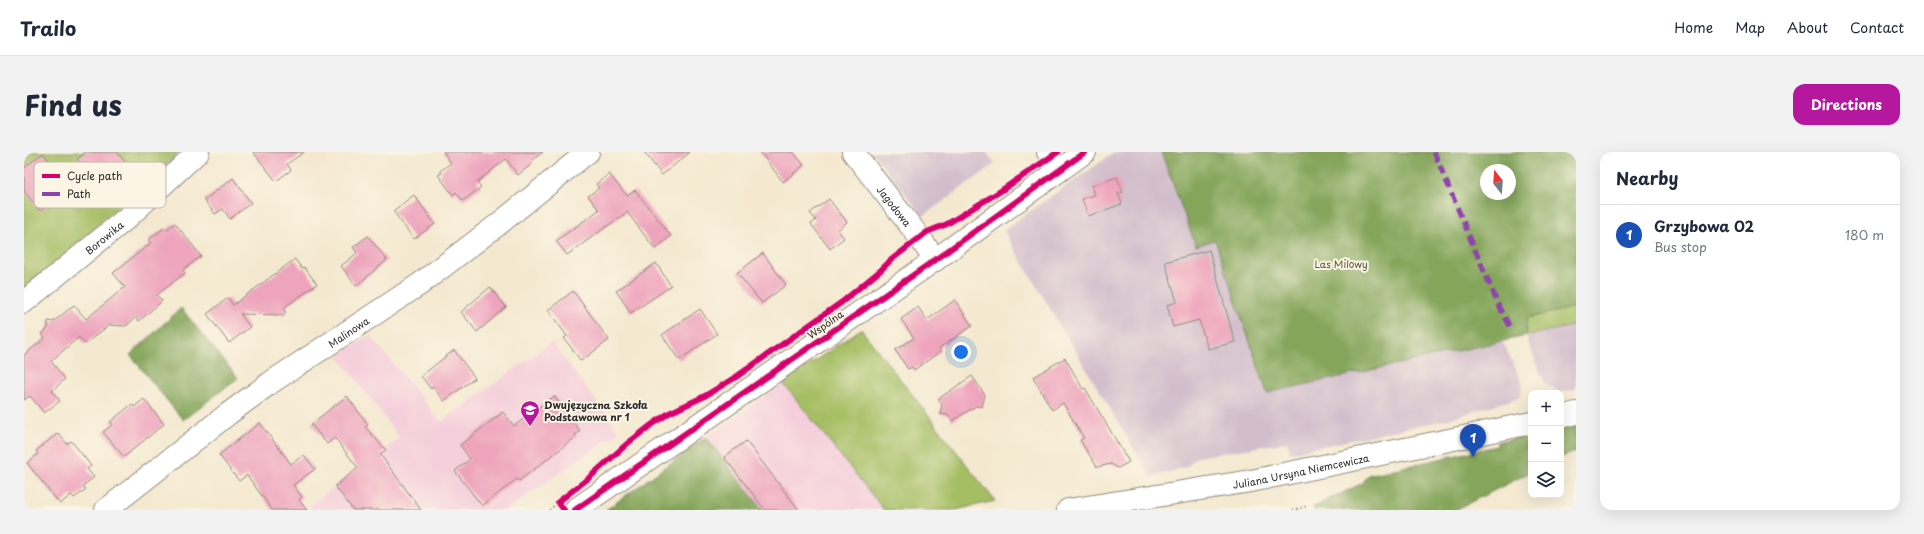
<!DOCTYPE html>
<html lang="en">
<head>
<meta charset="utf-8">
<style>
	body { margin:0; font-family:"Playpen Sans",sans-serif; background:#f2f2f3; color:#1f2937 }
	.controls { position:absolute; right:12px; bottom:12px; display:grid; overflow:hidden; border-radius:8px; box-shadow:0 4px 16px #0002 }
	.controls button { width:36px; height:36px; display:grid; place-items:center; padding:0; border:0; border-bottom:1px solid #e0e1e3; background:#fff; color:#1f2937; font:20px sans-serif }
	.compass { position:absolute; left:1456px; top:12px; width:36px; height:36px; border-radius:50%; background:#fff; box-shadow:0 4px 16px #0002; rotate:343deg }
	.you { position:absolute; left:937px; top:200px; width:14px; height:14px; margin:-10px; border:3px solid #fff; border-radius:50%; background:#1a73e8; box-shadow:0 0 0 6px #1a73e833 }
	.badge { display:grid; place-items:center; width:26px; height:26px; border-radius:50%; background:#b5179e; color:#fff; font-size:13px; font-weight:700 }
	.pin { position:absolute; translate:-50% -33px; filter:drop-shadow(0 1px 2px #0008) }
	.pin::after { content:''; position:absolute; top:21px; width:14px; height:12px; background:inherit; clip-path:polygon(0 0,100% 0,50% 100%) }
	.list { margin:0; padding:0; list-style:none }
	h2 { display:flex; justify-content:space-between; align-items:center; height:52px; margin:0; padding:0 16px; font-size:17px }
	h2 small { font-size:13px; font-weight:400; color:#747a83 }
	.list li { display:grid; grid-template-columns:26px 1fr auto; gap:12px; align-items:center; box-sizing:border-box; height:60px; padding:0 16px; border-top:1px solid #e0e1e3 }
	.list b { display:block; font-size:15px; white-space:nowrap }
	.list p { margin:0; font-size:13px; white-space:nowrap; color:#747a83 }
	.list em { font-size:13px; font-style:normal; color:#747a83 }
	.icon { flex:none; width:22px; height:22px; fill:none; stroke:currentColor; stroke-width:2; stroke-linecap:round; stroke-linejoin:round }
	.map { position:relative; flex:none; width:1552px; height:358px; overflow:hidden; border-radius:12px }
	header { display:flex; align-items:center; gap:24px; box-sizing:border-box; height:56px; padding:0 20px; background:#fff; border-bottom:1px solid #e0e1e3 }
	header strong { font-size:19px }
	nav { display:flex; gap:22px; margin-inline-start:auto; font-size:14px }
	.intro { display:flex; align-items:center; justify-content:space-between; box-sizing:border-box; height:96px; padding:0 24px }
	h1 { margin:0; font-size:28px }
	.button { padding:10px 18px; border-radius:12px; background:#b5179e; color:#fff; font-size:14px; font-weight:700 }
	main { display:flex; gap:24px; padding:0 24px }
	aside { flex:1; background:#fff; border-radius:12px; box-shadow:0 4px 16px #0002 }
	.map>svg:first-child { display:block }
	.built { fill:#f5cfdc }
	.industrial { fill:#d1bdcc }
	.green { fill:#a5be64; stroke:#687448 }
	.forest { fill:#84a55a; stroke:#586842; fill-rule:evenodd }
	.building { fill:#eea4bd }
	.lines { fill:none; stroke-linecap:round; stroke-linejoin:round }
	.minor-casing { stroke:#908a7e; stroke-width:24 }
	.path { stroke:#908a7e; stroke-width:2.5; stroke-dasharray:1 3; stroke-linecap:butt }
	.minor { stroke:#fff; stroke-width:22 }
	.quiet { stroke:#8e44ad; stroke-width:5; stroke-dasharray:10 5; stroke-linecap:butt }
	.cycleway-casing { stroke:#fcf5e5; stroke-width:8 }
	.cycleway { stroke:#d6006c; stroke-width:6 }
	.labels { text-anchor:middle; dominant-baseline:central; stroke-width:4; stroke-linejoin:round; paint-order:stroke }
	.street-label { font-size:10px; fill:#2b2b2b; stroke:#fcf5e5 }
	.park-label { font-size:10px; fill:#50573c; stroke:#fcf5e5 }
	.poi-label { font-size:10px; font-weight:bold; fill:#2b2b2b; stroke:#fcf5e5; text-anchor:start }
	.key { fill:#fcf5e5; stroke:#bdb8ad; stroke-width:1 }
	.key-label { font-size:11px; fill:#2b2b2b }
</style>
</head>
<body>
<header>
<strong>Trailo</strong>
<nav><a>Home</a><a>Map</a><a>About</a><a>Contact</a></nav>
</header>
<div class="intro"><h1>Find us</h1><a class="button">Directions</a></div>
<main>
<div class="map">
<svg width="1552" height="358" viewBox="0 0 1552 358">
	<rect width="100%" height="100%" fill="#fcf5e5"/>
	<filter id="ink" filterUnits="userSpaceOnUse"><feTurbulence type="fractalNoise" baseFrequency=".025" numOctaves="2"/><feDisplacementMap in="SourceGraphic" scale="8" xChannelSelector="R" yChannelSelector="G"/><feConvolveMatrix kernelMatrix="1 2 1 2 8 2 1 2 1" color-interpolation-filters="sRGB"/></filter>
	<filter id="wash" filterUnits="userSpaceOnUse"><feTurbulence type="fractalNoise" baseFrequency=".012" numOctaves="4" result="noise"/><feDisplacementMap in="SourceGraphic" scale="16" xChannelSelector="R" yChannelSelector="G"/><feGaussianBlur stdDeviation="0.9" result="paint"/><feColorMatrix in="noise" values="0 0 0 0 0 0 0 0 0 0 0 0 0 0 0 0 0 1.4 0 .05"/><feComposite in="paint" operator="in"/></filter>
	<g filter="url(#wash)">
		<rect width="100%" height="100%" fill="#f4e9d0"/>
		<g class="built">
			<polygon points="346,183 417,270 528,190 595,280 482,358 289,358 285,354 376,286 314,204"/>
			<polygon points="759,231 860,358 739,358 682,285"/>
		</g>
		<g class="industrial">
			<polygon points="848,0 962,0 971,12 899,64"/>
			<polygon points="1091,0 1137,0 1172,94 1191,88 1243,241 1479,190 1499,233 1496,245 1425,267 1266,301 1263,290 1173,305 1163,315 1127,325 979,78"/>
			<polygon points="1552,173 1552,237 1535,240 1521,232 1502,184"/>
		</g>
		<g class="green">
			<polygon points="0,0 155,0 32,111 0,136"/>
			<polygon points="1552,155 1552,173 1502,184 1502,166"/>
			<polygon points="837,177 971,349 931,358 860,358 759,231"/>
		</g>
		<g class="forest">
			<path d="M1137,0H1552V155L1503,166L1502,184L1243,241L1191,88L1172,94ZM1462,18H1486V42H1462Z"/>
			<polygon points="157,156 214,226 159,268 106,203"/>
			<polygon points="1552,272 1552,300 1537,305 1537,276"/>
			<polygon points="1507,283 1507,320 1431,358 1290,358 1289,355 1339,331 1344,323 1473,294 1473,290"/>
			<polygon points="682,285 739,358 582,358"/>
		</g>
		<g id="blocks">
			<g class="building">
				<polygon points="62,0 93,0 110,21 82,44 53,7"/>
				<polygon points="229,0 280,0 263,12 267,18 252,29"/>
				<polygon points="419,0 519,0 507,9 509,11 494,23 482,7 453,30 457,35 439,49 432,40 429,43 414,23 418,21 416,19 427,11"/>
				<polygon points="620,0 666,0 638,23"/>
				<polygon points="736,0 769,0 780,13 759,30"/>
				<polygon points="19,1 31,16 21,24 36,43 16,59 0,39 0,16"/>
				<polygon points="585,22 603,44 611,38 647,84 631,97 603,60 543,103 532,89 575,58 564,44 575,36 572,32"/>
				<polygon points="1093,25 1099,40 1094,41 1098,52 1064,64 1058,47 1071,43 1068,34"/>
				<polygon points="209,26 227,51 206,67 199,57 191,62 180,48"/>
				<polygon points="390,43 411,72 390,87 369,59"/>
				<polygon points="805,47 823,70 814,78 820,86 806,97 787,72 792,68 786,61"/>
				<polygon points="151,71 177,104 159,118 161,121 133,143 138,149 115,169 112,165 102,174 85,173 61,192 55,185 27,209 41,227 28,239 36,249 20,261 6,244 0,248 0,203 21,186 18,182 24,176 24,169 29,170 50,153 62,167 101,135 89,121 127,91 124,88 140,76 142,78"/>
				<polygon points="344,84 363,108 332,134 317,114 333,101 329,95"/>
				<polygon points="1185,98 1211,190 1184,197 1175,168 1149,175 1143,153 1153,150 1141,110"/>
				<polygon points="739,101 762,133 738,151 713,121"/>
				<polygon points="271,107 278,117 280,115 293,132 261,155 261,163 216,162 226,175 205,191 183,162 204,146 209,153"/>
				<polygon points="632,111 647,134 607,161 592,139"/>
				<polygon points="466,135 482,155 453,180 437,160"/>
				<polygon points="549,139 585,188 557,209 540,186 543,184 524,158"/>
				<polygon points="931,148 948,174 915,196 917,199 890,218 888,215 884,217 871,198 890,186 877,167 894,155 903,168"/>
				<polygon points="676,157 693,182 655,208 638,183"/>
				<polygon points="430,198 451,226 420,249 409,235 407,237 397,224"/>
				<polygon points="1041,206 1059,237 1061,236 1105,310 1094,316 1087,312 1073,315 1056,288 1060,286 1039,251 1028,258 1009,225"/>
				<polygon points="948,224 961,243 958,255 952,254 928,269 924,263 916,262 918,253 914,247"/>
				<polygon points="323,244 344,273 341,275 362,298 356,302 397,358 329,358 311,334 334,316 311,286 303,292 287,272"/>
				<polygon points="530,244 556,279 551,283 552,285 495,329 493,327 458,354 431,319 446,307 436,293 479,260 490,274"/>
				<polygon points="120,247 140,272 100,305 79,280 89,272 86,270 108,252 110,255"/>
				<polygon points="236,271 267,312 280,303 291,317 269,333 278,345 275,348 283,358 248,358 223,323 215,329 195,303"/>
				<polygon points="34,281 43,292 47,289 57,301 67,314 63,317 70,325 59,334 62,337 50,346 47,343 36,352 3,311 14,302 12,299"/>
				<polygon points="722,289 775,358 741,358 700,305"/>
			</g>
		</g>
	</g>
	<g filter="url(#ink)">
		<use href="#blocks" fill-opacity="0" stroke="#908a7e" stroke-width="1"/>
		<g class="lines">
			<defs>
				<g id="minor">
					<path id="s1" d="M829,0L896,86L911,108"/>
					<polyline points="1024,0 1033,20"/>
					<path id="s2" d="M0,150L103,66L174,0"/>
					<polyline points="1537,265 1552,261"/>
					<path id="s3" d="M82,358L204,262L246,231L396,132L476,71L564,0"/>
					<polyline points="551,358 911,108 1061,0"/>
					<path id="s4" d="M1044,358L1227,329L1507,271"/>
				</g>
			</defs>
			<use href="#minor" class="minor-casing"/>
			<g class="path">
				<polyline points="526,358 531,353"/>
				<polyline points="1269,358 1284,354"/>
			</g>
			<use href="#minor" class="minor"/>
			<polyline class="quiet" points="1410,0 1473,150 1488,178"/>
			<defs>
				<g id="cycleway">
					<polyline points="540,358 534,350 566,325 604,291 626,274 645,261 679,245 712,225 818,150 857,118 867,108 903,80 923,72 975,40 1034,0"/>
					<polyline points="551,358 911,108 1061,0"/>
				</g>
			</defs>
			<use href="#cycleway" class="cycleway-casing"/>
			<use href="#cycleway" class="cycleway"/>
		</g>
	</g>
	<defs>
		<symbol id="school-pin" viewBox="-11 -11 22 30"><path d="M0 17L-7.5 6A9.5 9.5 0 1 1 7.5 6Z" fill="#b5179e" stroke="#fcf5e5"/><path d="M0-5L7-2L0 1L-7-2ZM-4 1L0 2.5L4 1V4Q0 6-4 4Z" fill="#fff"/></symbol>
	</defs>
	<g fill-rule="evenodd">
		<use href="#school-pin" x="495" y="247" width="22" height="30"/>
	</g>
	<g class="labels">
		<g class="street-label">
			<text stroke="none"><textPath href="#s1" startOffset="68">Jagodowa</textPath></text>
			<text stroke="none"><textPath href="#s2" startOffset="103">Borowika</textPath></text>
			<text transform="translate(801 172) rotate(-35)">Wspólna</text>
			<text stroke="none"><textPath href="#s3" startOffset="301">Malinowa</textPath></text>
			<text stroke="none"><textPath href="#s4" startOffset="236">Juliana Ursyna Niemcewicza</textPath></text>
		</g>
		<g class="park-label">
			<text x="1317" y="111">Las Milowy</text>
		</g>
		<g class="poi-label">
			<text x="520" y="252">Dwujęzyczna Szkoła<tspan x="520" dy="12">Podstawowa nr 1</tspan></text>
		</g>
	</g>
	<rect x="10" y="10" width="132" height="46" rx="6" class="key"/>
	<rect x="18" y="22" width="18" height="4" fill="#d6006c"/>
	<rect x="18" y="40" width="18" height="4" fill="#8e44ad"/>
	<g class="key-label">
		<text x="43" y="28">Cycle path</text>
		<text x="43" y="46">Path</text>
	</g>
</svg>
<div class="controls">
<button>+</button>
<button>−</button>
<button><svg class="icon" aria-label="layers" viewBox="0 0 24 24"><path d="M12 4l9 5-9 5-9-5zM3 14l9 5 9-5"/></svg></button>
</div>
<svg class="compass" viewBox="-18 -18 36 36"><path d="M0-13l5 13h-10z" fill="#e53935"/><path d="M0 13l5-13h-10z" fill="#747a83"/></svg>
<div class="you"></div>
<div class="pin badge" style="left:1449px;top:305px;background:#1a4fb4">1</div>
</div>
<aside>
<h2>Nearby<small></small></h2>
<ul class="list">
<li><span class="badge" style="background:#1a4fb4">1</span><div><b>Grzybowa 02</b><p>Bus stop</p></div><em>180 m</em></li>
</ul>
</aside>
</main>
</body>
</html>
